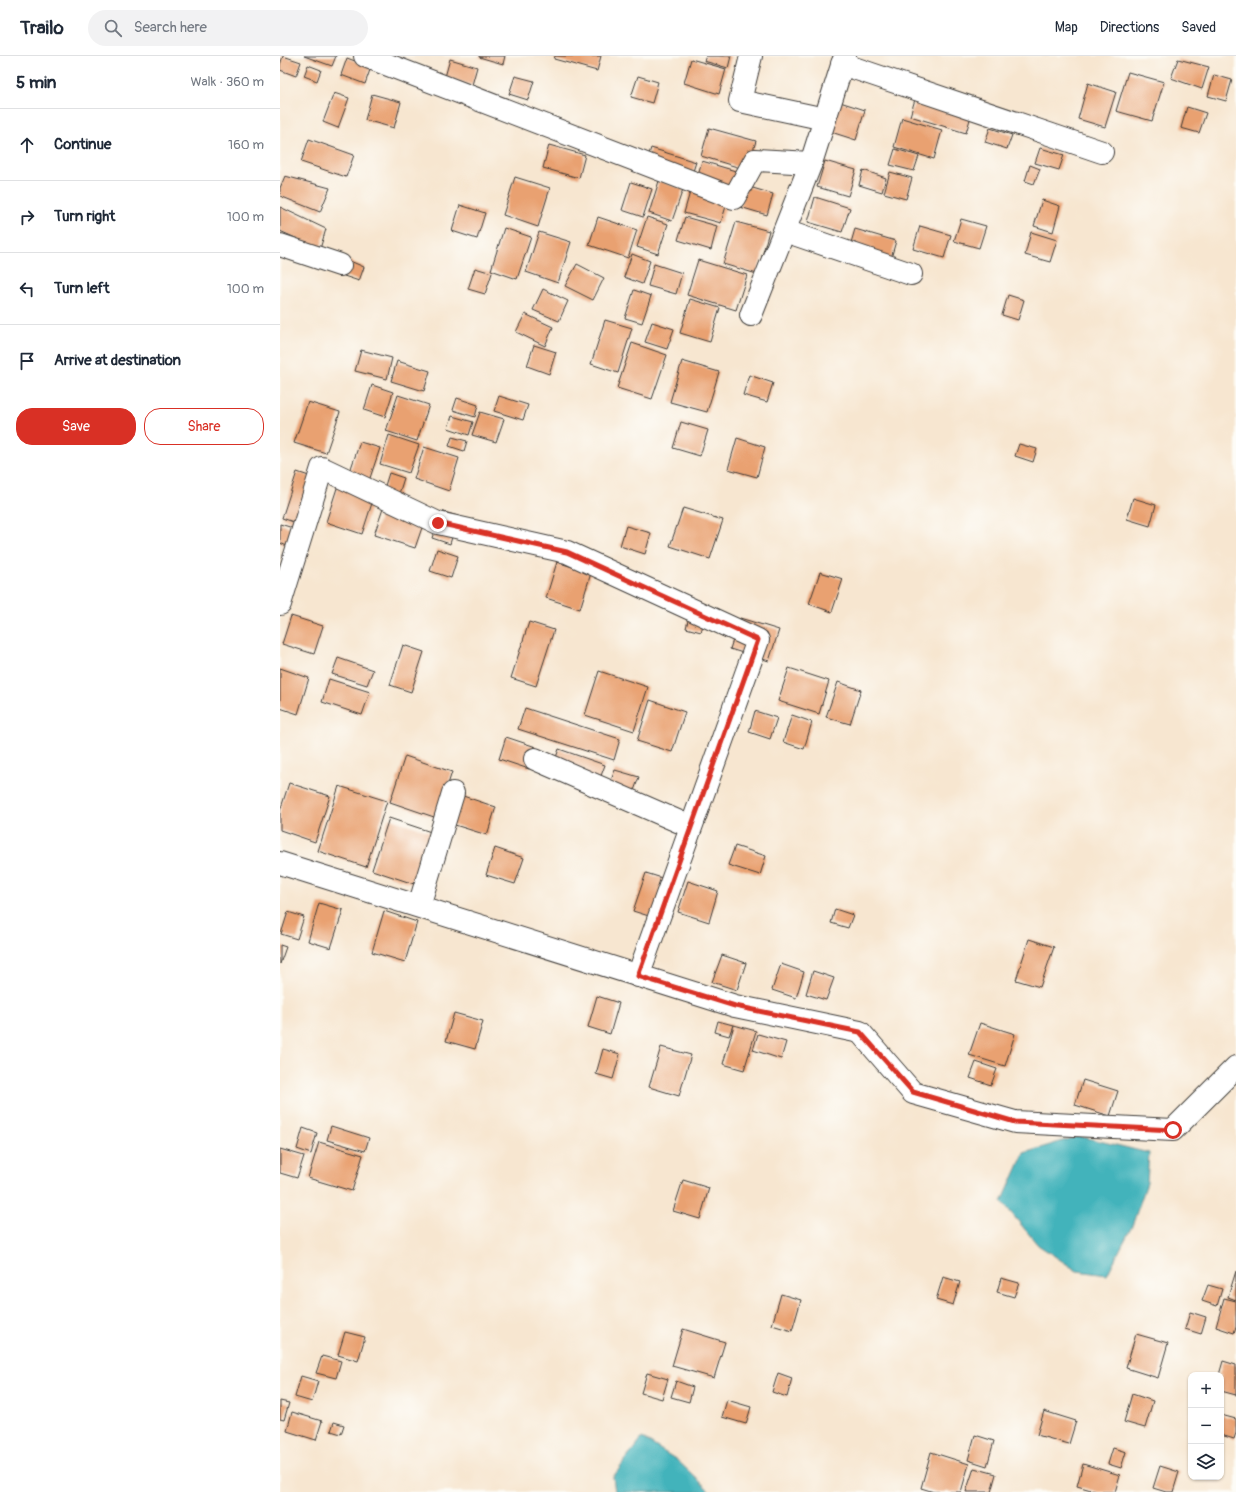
<!DOCTYPE html>
<html lang="en">
<head>
<meta charset="utf-8">
<style>
	body { margin:0; font-family:Pangolin,sans-serif; background:#f2f2f3; color:#1f2937 }
	.controls { position:absolute; right:12px; bottom:12px; display:grid; overflow:hidden; border-radius:8px; box-shadow:0 1px 3px #0004 }
	.controls button { width:36px; height:36px; display:grid; place-items:center; padding:0; border:0; border-bottom:1px solid #e0e1e3; background:#fff; color:#1f2937; font:20px sans-serif }
	.stop { position:absolute; width:12px; height:12px; margin:-9px; border:3px solid #d93025; border-radius:50%; background:#fff }
	.stop.end { background:#d93025; border-color:#fff; box-shadow:0 1px 4px #0008 }
	.list { margin:0; padding:0; list-style:none }
	h2 { display:flex; justify-content:space-between; align-items:center; height:52px; margin:0; padding:0 16px; font-size:17px }
	h2 small { font-size:13px; font-weight:400; color:#747a83 }
	.list li { display:grid; grid-template-columns:26px 1fr auto; gap:12px; align-items:center; box-sizing:border-box; height:72px; padding:0 16px; border-top:1px solid #e0e1e3 }
	.list b { display:block; font-size:15px; white-space:nowrap }
	.list em { font-size:13px; font-style:normal; color:#747a83 }
	.actions { display:flex; gap:8px; padding:12px 16px }
	.actions a { flex:1; padding:9px 0; border:1px solid #d93025; border-radius:16px; text-align:center; font-size:14px; color:#d93025 }
	.actions .main { background:#d93025; color:#fff }
	.icon { flex:none; width:22px; height:22px; fill:none; stroke:currentColor; stroke-width:2; stroke-linecap:round; stroke-linejoin:round }
	.map { position:relative; flex:none; width:956px; height:1436px; overflow:hidden }
	header { display:flex; align-items:center; gap:24px; box-sizing:border-box; height:56px; padding:0 20px; background:#fff; border-bottom:1px solid #e0e1e3 }
	header strong { font-size:19px }
	nav { display:flex; gap:22px; margin-inline-start:auto; font-size:14px }
	.search { width:280px; height:36px; background:#f2f2f3; display:flex; align-items:center; gap:10px; box-sizing:border-box; padding:0 14px; border-radius:22px; color:#747a83; font-size:15px }
	main { display:flex }
	aside { flex:1; background:#fff }
	.map>svg:first-child { display:block }
	.water { fill:#43b3bb; stroke:#30686c }
	.building { fill:#e9a171 }
	.lines { fill:none; stroke-linecap:round; stroke-linejoin:round }
	.street-casing { stroke:#3d3a37; stroke-width:24 }
	.street { stroke:#fff; stroke-width:22 }
	.route { stroke:#d93025; stroke-width:5 }
</style>
</head>
<body>
<header>
<strong>Trailo</strong>
<div class="search"><svg class="icon" aria-label="search" viewBox="0 0 24 24"><circle cx="10" cy="10" r="6"/><path d="M15 15l6 6"/></svg>Search here</div>
<nav><a>Map</a><a>Directions</a><a>Saved</a></nav>
</header>
<main>
<aside>
<h2>5 min<small>Walk · 360 m</small></h2>
<ul class="list">
<li><svg class="icon" aria-label="ahead" viewBox="0 0 24 24"><path d="M12 20V5M6 11l6-6 6 6"/></svg><div><b>Continue</b></div><em>160 m</em></li>
<li><svg class="icon" aria-label="right" viewBox="0 0 24 24"><path d="M7 20v-9h11M14 6l5 5-5 5"/></svg><div><b>Turn right</b></div><em>100 m</em></li>
<li><svg class="icon" aria-label="left" viewBox="0 0 24 24"><path d="M17 20v-9H6M10 6l-5 5 5 5"/></svg><div><b>Turn left</b></div><em>100 m</em></li>
<li><svg class="icon" aria-label="arrive" viewBox="0 0 24 24"><path d="M6 21V4h12l-3 4 3 4H6"/></svg><div><b>Arrive at destination</b></div></li>
</ul>
<div class="actions"><a class="main">Save</a><a>Share</a></div>
</aside>
<div class="map">
<svg width="956" height="1436" viewBox="0 0 956 1436">
	<rect width="100%" height="100%" fill="#fdfcf7"/>
	<filter id="ink" filterUnits="userSpaceOnUse"><feTurbulence type="fractalNoise" baseFrequency=".025" numOctaves="2"/><feDisplacementMap in="SourceGraphic" scale="8" xChannelSelector="R" yChannelSelector="G"/><feConvolveMatrix kernelMatrix="1 2 1 2 8 2 1 2 1" color-interpolation-filters="sRGB"/></filter>
	<filter id="wash" filterUnits="userSpaceOnUse"><feTurbulence type="fractalNoise" baseFrequency=".012" numOctaves="4" result="noise"/><feDisplacementMap in="SourceGraphic" scale="16" xChannelSelector="R" yChannelSelector="G"/><feGaussianBlur stdDeviation="0.9" result="paint"/><feColorMatrix in="noise" values="0 0 0 0 0 0 0 0 0 0 0 0 0 0 0 0 0 1.4 0 .05"/><feComposite in="paint" operator="in"/></filter>
	<g filter="url(#wash)">
		<rect width="100%" height="100%" fill="#f7e6d0"/>
		<g class="water">
			<polygon points="799,1080 869,1097 867,1127 852,1170 827,1219 797,1215 758,1189 722,1146 744,1097"/>
			<polygon points="362,1382 397,1404 431,1436 335,1436 333,1421"/>
		</g>
		<g id="blocks">
			<g class="building">
				<polygon points="3,0 21,6 16,20 0,14 0,9"/>
				<polygon points="24,0 56,0 52,10"/>
				<polygon points="199,0 225,0 223,8 199,1"/>
				<polygon points="275,0 321,0 317,15 274,3"/>
				<polygon points="426,0 451,0 448,12 424,5"/>
				<polygon points="67,2 91,11 85,28 61,19"/>
				<polygon points="170,3 197,11 192,29 165,21"/>
				<polygon points="411,3 446,13 439,38 404,27"/>
				<polygon points="898,3 929,11 922,33 891,22"/>
				<polygon points="28,9 41,14 37,25 24,20"/>
				<polygon points="848,16 884,26 872,65 836,55"/>
				<polygon points="934,19 952,24 946,45 928,40"/>
				<polygon points="235,20 254,25 248,44 229,38"/>
				<polygon points="358,20 378,26 372,47 351,41"/>
				<polygon points="808,27 836,36 825,71 798,63"/>
				<polygon points="639,30 695,46 686,77 630,60"/>
				<polygon points="54,37 69,42 58,72 43,66"/>
				<polygon points="92,38 121,46 114,72 85,64"/>
				<polygon points="560,46 585,54 576,84 551,76"/>
				<polygon points="907,51 926,57 919,77 901,72"/>
				<polygon points="622,62 662,74 654,103 614,91"/>
				<polygon points="429,72 476,85 467,114 421,100"/>
				<polygon points="710,72 732,79 727,93 705,86"/>
				<polygon points="29,83 74,99 66,121 21,106"/>
				<polygon points="269,89 305,99 299,122 263,112"/>
				<polygon points="371,92 416,106 408,131 363,117"/>
				<polygon points="760,92 784,99 779,114 755,107"/>
				<polygon points="615,93 639,100 634,115 610,109"/>
				<polygon points="422,105 459,116 454,136 416,125"/>
				<polygon points="545,105 576,114 568,140 537,131"/>
				<polygon points="750,109 760,113 754,128 745,125"/>
				<polygon points="583,114 606,122 602,136 579,129"/>
				<polygon points="610,116 632,122 626,143 604,137"/>
				<polygon points="5,120 50,132 40,156 0,140 0,132"/>
				<polygon points="235,121 270,132 258,171 223,159"/>
				<polygon points="379,125 403,133 392,165 369,157"/>
				<polygon points="351,126 372,133 363,161 342,154"/>
				<polygon points="412,129 449,140 441,167 404,157"/>
				<polygon points="466,130 493,138 487,159 460,151"/>
				<polygon points="535,141 570,152 562,176 528,166"/>
				<polygon points="762,144 780,150 773,176 754,170"/>
				<polygon points="180,149 205,157 197,183 172,175"/>
				<polygon points="0,151 46,173 40,193 0,175"/>
				<polygon points="318,161 357,174 348,202 309,189"/>
				<polygon points="367,161 388,168 378,198 357,191"/>
				<polygon points="405,161 437,170 431,194 398,184"/>
				<polygon points="681,163 706,170 699,192 674,185"/>
				<polygon points="456,166 489,175 477,218 443,208"/>
				<polygon points="640,170 671,179 664,202 633,193"/>
				<polygon points="224,172 251,181 237,223 211,214"/>
				<polygon points="575,173 616,185 607,216 566,204"/>
				<polygon points="259,176 291,186 278,227 246,216"/>
				<polygon points="751,176 777,184 770,206 745,199"/>
				<polygon points="352,198 370,205 362,228 344,221"/>
				<polygon points="418,204 467,219 456,254 407,239"/>
				<polygon points="70,205 84,211 79,225 64,220"/>
				<polygon points="297,208 324,222 313,244 285,230"/>
				<polygon points="374,208 402,217 396,238 368,230"/>
				<polygon points="195,212 212,217 205,238 188,233"/>
				<polygon points="263,233 288,245 279,265 253,254"/>
				<polygon points="354,234 371,240 362,267 345,262"/>
				<polygon points="728,239 744,244 738,264 722,259"/>
				<polygon points="410,243 440,252 430,286 400,277"/>
				<polygon points="245,258 273,271 265,290 236,276"/>
				<polygon points="325,264 352,272 338,317 311,308"/>
				<polygon points="372,266 394,273 387,293 365,286"/>
				<polygon points="352,287 387,299 372,343 337,332"/>
				<polygon points="254,289 276,296 269,318 247,310"/>
				<polygon points="81,294 112,302 107,323 75,315"/>
				<polygon points="117,305 150,315 144,335 111,325"/>
				<polygon points="402,305 439,316 427,356 390,346"/>
				<polygon points="469,319 493,327 487,346 463,339"/>
				<polygon points="92,329 113,336 105,361 84,354"/>
				<polygon points="118,339 149,349 137,385 106,375"/>
				<polygon points="219,340 248,349 243,364 214,355"/>
				<polygon points="177,342 198,349 195,361 173,354"/>
				<polygon points="28,346 60,356 46,397 14,387"/>
				<polygon points="200,356 224,363 216,386 192,379"/>
				<polygon points="172,360 193,366 189,379 168,372"/>
				<polygon points="401,366 428,374 420,400 393,392"/>
				<polygon points="109,379 139,389 129,417 100,408"/>
				<polygon points="172,381 187,385 184,395 169,390"/>
				<polygon points="457,382 485,391 477,421 448,413"/>
				<polygon points="80,386 100,392 88,428 68,421"/>
				<polygon points="739,388 757,393 753,406 735,400"/>
				<polygon points="144,391 179,402 169,435 134,423"/>
				<polygon points="17,416 44,425 28,471 2,462"/>
				<polygon points="109,417 124,422 118,441 103,436"/>
				<polygon points="58,429 94,441 82,478 46,466"/>
				<polygon points="853,442 876,449 870,470 847,463"/>
				<polygon points="106,444 147,457 135,492 94,479"/>
				<polygon points="403,452 443,464 430,503 390,490"/>
				<polygon points="161,455 178,460 170,488 152,482"/>
				<polygon points="0,468 13,472 7,490 0,487"/>
				<polygon points="346,470 371,477 365,498 340,490"/>
				<polygon points="157,493 178,500 171,522 150,515"/>
				<polygon points="277,506 311,517 300,553 266,542"/>
				<polygon points="540,516 563,523 552,556 529,548"/>
				<polygon points="410,557 425,562 421,576 406,572"/>
				<polygon points="11,560 43,570 34,598 2,588"/>
				<polygon points="460,562 499,574 489,605 450,593"/>
				<polygon points="249,566 274,574 256,630 231,622"/>
				<polygon points="123,589 144,596 131,636 110,629"/>
				<polygon points="58,602 93,614 87,629 52,618"/>
				<polygon points="0,612 29,622 18,658 0,652"/>
				<polygon points="509,612 549,625 539,658 498,645"/>
				<polygon points="319,615 368,631 354,675 305,659"/>
				<polygon points="49,623 90,636 82,659 42,646"/>
				<polygon points="558,626 581,634 570,668 546,661"/>
				<polygon points="370,644 405,656 392,696 357,685"/>
				<polygon points="245,652 340,683 334,704 238,673"/>
				<polygon points="475,655 497,662 490,683 469,676"/>
				<polygon points="512,659 532,666 524,693 503,686"/>
				<polygon points="226,681 256,691 249,713 219,703"/>
				<polygon points="279,693 325,709 319,725 273,710"/>
				<polygon points="125,700 172,716 157,762 110,746"/>
				<polygon points="335,714 359,721 352,740 328,732"/>
				<polygon points="9,727 50,740 35,786 0,774 0,755"/>
				<polygon points="59,730 107,745 86,811 38,795"/>
				<polygon points="171,736 216,751 207,779 162,765"/>
				<polygon points="109,762 160,779 143,831 92,814"/>
				<polygon points="455,790 486,800 480,819 448,809"/>
				<polygon points="215,792 244,802 235,828 206,819"/>
				<polygon points="366,817 401,828 388,866 353,855"/>
				<polygon points="408,825 438,835 429,866 398,856"/>
				<polygon points="39,847 63,854 51,892 28,885"/>
				<polygon points="555,853 573,859 568,872 551,867"/>
				<polygon points="104,855 137,866 125,906 92,896"/>
				<polygon points="8,856 24,861 17,883 1,878"/>
				<polygon points="749,883 774,891 760,931 736,924"/>
				<polygon points="0,889 6,891 0,908"/>
				<polygon points="442,899 466,907 457,934 432,926"/>
				<polygon points="501,908 524,916 516,942 492,934"/>
				<polygon points="533,915 554,922 546,944 526,938"/>
				<polygon points="317,940 339,947 330,978 308,971"/>
				<polygon points="174,957 203,965 195,993 166,985"/>
				<polygon points="438,965 453,969 449,980 435,976"/>
				<polygon points="700,967 735,978 725,1010 689,999"/>
				<polygon points="454,969 476,975 464,1014 443,1008"/>
				<polygon points="478,978 506,986 501,1003 473,994"/>
				<polygon points="381,991 411,999 399,1040 369,1031"/>
				<polygon points="323,993 340,998 333,1023 316,1018"/>
				<polygon points="696,1006 717,1013 711,1029 690,1022"/>
				<polygon points="803,1024 838,1035 830,1060 795,1049"/>
				<polygon points="51,1070 89,1082 85,1095 47,1084"/>
				<polygon points="23,1072 37,1077 31,1098 17,1093"/>
				<polygon points="39,1086 83,1099 72,1135 28,1122"/>
				<polygon points="0,1093 24,1100 17,1122 0,1117"/>
				<polygon points="403,1124 429,1132 420,1163 393,1155"/>
				<polygon points="956,1215 956,1244 948,1241"/>
				<polygon points="663,1221 680,1226 673,1249 656,1244"/>
				<polygon points="721,1222 739,1227 734,1241 717,1236"/>
				<polygon points="928,1229 942,1233 937,1250 922,1245"/>
				<polygon points="501,1238 521,1244 512,1275 492,1269"/>
				<polygon points="944,1242 956,1245 956,1271 954,1277 936,1271"/>
				<polygon points="910,1256 926,1261 921,1278 905,1273"/>
				<polygon points="403,1273 445,1286 434,1322 392,1310"/>
				<polygon points="65,1276 85,1281 78,1305 58,1299"/>
				<polygon points="856,1278 888,1287 878,1322 846,1312"/>
				<polygon points="42,1300 61,1305 56,1322 36,1317"/>
				<polygon points="943,1305 956,1309 956,1339 941,1335 941,1319 939,1319"/>
				<polygon points="367,1317 388,1323 382,1343 361,1337"/>
				<polygon points="498,1317 512,1322 507,1341 492,1336"/>
				<polygon points="21,1320 38,1325 32,1346 15,1341"/>
				<polygon points="396,1325 413,1331 409,1346 391,1341"/>
				<polygon points="852,1338 873,1345 865,1372 844,1366"/>
				<polygon points="447,1344 471,1351 466,1368 442,1361"/>
				<polygon points="0,1345 9,1347 4,1364 0,1363"/>
				<polygon points="764,1355 796,1365 789,1388 757,1379"/>
				<polygon points="12,1356 42,1365 36,1384 7,1375"/>
				<polygon points="941,1359 956,1363 956,1377 954,1383 941,1379"/>
				<polygon points="54,1366 64,1369 61,1378 51,1375"/>
				<polygon points="695,1379 714,1385 707,1410 688,1404"/>
				<polygon points="833,1392 846,1396 841,1412 828,1408"/>
				<polygon points="651,1396 689,1408 681,1436 654,1436 641,1432"/>
				<polygon points="803,1408 840,1419 835,1436 818,1436 797,1430"/>
				<polygon points="880,1410 899,1416 893,1436 886,1436 873,1432"/>
				<polygon points="694,1412 716,1418 711,1436 686,1436"/>
			</g>
		</g>
	</g>
	<g filter="url(#ink)">
		<use href="#blocks" fill-opacity="0" stroke="#3d3a37" stroke-width="1"/>
		<g class="lines">
			<defs>
				<g id="street">
					<polyline points="85,0 454,142 475,104 531,107 565,0"/>
					<polyline points="471,0 460,45 545,63"/>
					<polyline points="562,8 822,96"/>
					<polyline points="505,175 631,218"/>
					<polyline points="0,189 60,209"/>
					<polyline points="471,259 531,107"/>
					<polyline points="0,548 42,412 158,467 287,496 478,584 358,920"/>
					<polyline points="255,703 402,767"/>
					<polyline points="0,807 455,950 580,976 633,1037 735,1066 893,1074 956,1011"/>
					<polyline points="139,850 173,737"/>
				</g>
			</defs>
			<use href="#street" class="street-casing"/>
			<use href="#street" class="street"/>
		</g>
	</g>
	<g class="lines" filter="url(#ink)">
		<polyline class="route" points="158,467 287,496 478,584 358,920 455,950 580,976 633,1036 735,1066 893,1074"/>
	</g>
</svg>
<div class="controls">
<button>+</button>
<button>−</button>
<button><svg class="icon" aria-label="layers" viewBox="0 0 24 24"><path d="M12 4l9 5-9 5-9-5zM3 14l9 5 9-5"/></svg></button>
</div>
<div class="stop" style="left:893px;top:1074px"></div>
<div class="stop end" style="left:158px;top:467px"></div>
</div>
</main>
</body>
</html>
